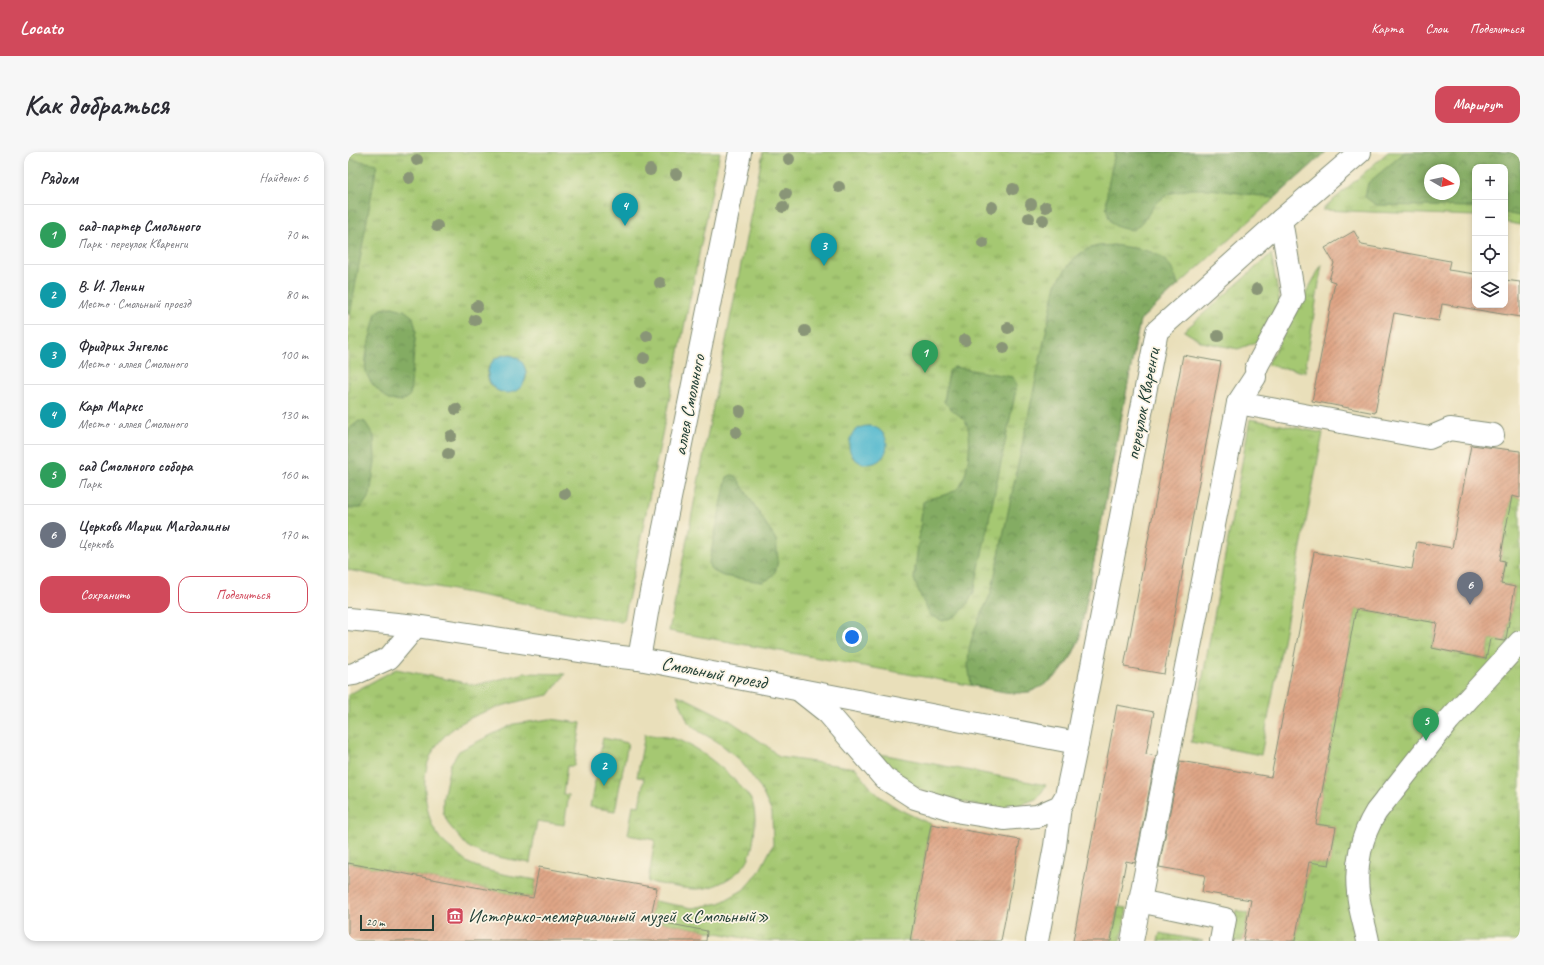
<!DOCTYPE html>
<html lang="ru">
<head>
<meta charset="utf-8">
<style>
	body { margin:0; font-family:Caveat,sans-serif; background:#f7f7f7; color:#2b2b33 }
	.controls { position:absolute; right:12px; top:12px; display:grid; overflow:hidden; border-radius:8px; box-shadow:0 2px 6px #0003 }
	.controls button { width:36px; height:36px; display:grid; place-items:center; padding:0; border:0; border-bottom:1px solid #e1e1e2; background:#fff; color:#2b2b33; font:20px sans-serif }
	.compass { position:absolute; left:1076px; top:12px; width:36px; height:36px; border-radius:50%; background:#fff; box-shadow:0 2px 6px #0003; rotate:99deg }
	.scale { position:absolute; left:12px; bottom:10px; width:74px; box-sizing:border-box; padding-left:4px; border:2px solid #1f3d34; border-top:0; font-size:11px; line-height:14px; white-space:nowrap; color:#1f3d34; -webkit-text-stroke:3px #fcf5e5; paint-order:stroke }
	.you { position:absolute; left:504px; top:485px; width:14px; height:14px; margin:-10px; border:3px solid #fff; border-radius:50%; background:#1a73e8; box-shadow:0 0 0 6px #1a73e833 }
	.badge { display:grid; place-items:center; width:26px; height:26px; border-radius:50%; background:#d1495b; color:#fff; font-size:13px; font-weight:700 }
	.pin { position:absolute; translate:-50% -33px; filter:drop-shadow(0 1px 2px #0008) }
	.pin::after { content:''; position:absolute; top:21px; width:14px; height:12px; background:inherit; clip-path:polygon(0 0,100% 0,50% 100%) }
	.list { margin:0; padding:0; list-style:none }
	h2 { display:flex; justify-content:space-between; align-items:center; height:52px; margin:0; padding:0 16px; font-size:17px }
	h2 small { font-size:13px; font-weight:400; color:#7c7c81 }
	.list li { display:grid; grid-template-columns:26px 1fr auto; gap:12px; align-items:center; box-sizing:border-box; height:60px; padding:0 16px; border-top:1px solid #e1e1e2 }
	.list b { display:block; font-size:15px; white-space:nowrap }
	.list p { margin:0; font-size:13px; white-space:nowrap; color:#7c7c81 }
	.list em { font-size:13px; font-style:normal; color:#7c7c81 }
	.actions { display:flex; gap:8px; padding:12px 16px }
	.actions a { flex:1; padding:9px 0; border:1px solid #d1495b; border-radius:12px; text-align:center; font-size:14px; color:#d1495b }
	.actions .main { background:#d1495b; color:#fff }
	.icon { flex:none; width:22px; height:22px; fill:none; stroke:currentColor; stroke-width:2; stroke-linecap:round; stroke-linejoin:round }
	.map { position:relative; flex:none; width:1172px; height:789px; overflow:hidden; border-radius:12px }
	header { display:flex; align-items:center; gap:24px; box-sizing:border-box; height:56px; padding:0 20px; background:#d1495b; color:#fff }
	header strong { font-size:19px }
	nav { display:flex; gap:22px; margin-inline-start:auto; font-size:14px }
	.intro { display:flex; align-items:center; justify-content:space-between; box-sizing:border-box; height:96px; padding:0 24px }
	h1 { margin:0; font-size:28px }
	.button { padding:10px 18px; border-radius:12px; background:#d1495b; color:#fff; font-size:14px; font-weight:700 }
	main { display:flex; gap:24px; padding:0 24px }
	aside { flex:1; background:#fff; border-radius:12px; box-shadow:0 2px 6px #0003 }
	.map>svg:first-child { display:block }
	.grass { fill:url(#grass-tufts); stroke:#628253; fill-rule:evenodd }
	.forest { fill:url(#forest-crowns); stroke:#52744c; fill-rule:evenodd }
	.water { fill:#4fb7cd; stroke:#377a80 }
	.building { fill:url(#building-hatch) }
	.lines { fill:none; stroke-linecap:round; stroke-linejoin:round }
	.minor-casing { stroke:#848e77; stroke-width:24 }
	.minor { stroke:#fff; stroke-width:22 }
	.tree { fill:#899577 }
	.labels { text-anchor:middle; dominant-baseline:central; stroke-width:3.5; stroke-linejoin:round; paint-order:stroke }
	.street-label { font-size:19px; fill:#1f3d34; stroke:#fcf5e5 }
	.poi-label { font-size:19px; fill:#1f3d34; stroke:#fcf5e5; text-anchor:start }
</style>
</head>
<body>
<header>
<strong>Locato</strong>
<nav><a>Карта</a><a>Слои</a><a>Поделиться</a></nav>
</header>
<div class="intro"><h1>Как добраться</h1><a class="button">Маршрут</a></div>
<main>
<aside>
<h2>Рядом<small>Найдено: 6</small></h2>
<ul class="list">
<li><span class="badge" style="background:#2e9e5b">1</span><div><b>сад-партер Смольного</b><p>Парк · переулок Кваренги</p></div><em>70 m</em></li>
<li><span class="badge" style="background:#0f9aa8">2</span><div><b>В. И. Ленин</b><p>Место · Смольный проезд</p></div><em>80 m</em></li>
<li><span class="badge" style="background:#0f9aa8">3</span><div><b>Фридрих Энгельс</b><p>Место · аллея Смольного</p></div><em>100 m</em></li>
<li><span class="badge" style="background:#0f9aa8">4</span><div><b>Карл Маркс</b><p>Место · аллея Смольного</p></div><em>130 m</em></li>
<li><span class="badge" style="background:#2e9e5b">5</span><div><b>сад Смольного собора</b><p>Парк</p></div><em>160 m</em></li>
<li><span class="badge" style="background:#6b7280">6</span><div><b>Церковь Марии Магдалины</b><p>Церковь</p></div><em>170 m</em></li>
</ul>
<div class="actions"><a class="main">Сохранить</a><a>Поделиться</a></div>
</aside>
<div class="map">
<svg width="1172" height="789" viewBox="0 0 1172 789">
	<defs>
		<pattern id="grass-tufts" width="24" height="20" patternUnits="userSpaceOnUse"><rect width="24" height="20" fill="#a5c872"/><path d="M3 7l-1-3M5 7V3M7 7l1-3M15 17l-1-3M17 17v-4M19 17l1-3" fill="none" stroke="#86a45e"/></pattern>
		<pattern id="forest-crowns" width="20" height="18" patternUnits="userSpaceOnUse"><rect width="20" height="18" fill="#84ac64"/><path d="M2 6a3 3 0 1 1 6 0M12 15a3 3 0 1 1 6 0" fill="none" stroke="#6b8d53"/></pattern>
		<pattern id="building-hatch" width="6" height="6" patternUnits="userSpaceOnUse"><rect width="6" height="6" fill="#dfa586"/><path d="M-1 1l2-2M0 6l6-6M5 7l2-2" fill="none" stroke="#b4886e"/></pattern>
	</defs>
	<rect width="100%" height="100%" fill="#fcf5e5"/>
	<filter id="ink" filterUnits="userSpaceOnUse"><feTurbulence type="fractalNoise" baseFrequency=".025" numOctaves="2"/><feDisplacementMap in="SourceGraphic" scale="8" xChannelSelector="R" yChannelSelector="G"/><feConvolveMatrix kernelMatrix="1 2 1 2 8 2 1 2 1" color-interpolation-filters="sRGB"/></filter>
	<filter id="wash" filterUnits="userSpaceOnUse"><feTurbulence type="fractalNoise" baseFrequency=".012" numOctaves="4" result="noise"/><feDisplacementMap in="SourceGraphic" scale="16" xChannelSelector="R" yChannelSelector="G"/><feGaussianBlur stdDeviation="0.9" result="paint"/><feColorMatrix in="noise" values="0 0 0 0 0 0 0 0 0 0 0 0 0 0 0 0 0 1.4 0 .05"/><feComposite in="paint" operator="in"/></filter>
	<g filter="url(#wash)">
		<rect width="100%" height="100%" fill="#e9dfba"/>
		<g class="grass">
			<path d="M0,0H372L276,468L273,470L0,418V176L2,163L0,162ZM160,202C166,203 168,206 172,210C193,230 157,252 143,233C133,219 145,204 160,202Z"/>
			<path d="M415,0H978L792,168L731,488L724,504L712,521L697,532L682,540L665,541L321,479ZM520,274L530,277L535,281L513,311L504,305Z"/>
			<path d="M1040,0H1172V73L1157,70V15H1127V64L974,58ZM1082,18H1106V42H1082Z"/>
			<polygon points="923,102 932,152 916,187 890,197 854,190 836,179"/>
			<polygon points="974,112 957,220 919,213"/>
			<polygon points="902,267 975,281 913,603 843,590"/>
			<polygon points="1164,344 1172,346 1172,789 947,789 961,710 981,713 988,675 968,672 1008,457 1089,471 1084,496 1138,507 1142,487 1158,489 1167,435 1153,432 1157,409 1152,408"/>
			<path d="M48,517L128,533L177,521L217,522L201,543C169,549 128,558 102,579C76,601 73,628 80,659C82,667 84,675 89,682C93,689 100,694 106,699C110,703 115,708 120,711C141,721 166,724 188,728L185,746L0,711V543Z"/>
			<path d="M329,543L339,547L381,568L419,594L431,605L508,616C513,623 518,630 523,636C539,653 562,663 583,672L562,789H411L302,768L306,749L344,756L372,751L395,738L411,720L425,693L424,661L412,635L391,607L370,590L352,580L340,570Z"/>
			<polygon points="202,567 233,571 226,614 219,614 215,642 221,643 216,673 189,669 182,711 134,702 119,694 101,673 95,660 95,646 102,613 111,599 139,585 166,572"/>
			<path d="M297,582C306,584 317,584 327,587C351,594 388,626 402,646C407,653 407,664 407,673C406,684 405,701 398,711C388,725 366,737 348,737C333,737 316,732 300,730L307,688L280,683L285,653L291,654L296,626L289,625Z"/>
			<polygon points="255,586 280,591 267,659 242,655"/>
			<polygon points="527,601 698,633 690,646 662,657 643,656 583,643 544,621"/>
			<polygon points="770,755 779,756 773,789 763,789"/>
			<polygon points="888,758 900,762 895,789 882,789"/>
			<polygon points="812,781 855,789 810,789"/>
		</g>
		<g class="forest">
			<polygon points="0,0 1,0 1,7 29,12 2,163 0,162"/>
			<path d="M767,0H978L926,46L863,37H843L820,42L807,52L797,67L786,78C779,77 771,77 765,72C751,58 764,18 767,0Z"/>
			<path d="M1057,0H1172V64L1157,61V15H1127V55L1028,53L1017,45L1020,31ZM1082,18H1106V42H1082Z"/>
			<path d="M766,93C798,99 820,96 830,133L792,168L731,488C719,515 699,542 666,541C652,540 637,536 623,533C622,526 621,519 620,511C620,486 633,463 643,441L708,132C718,117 727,100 746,95C752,93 759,94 766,93Z"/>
			<path d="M44,155L56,158L65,165L68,178L62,243L56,249L40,248C32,240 20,230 18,219C15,207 25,174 28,161L34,157Z"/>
			<path d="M606,215L664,225L667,229L669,233L626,440C617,457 614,462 595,469L582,463L573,445L566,427L575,350C585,344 604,344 612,334C620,324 626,280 617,269C611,262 602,257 596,250L601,219Z"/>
			<polygon points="11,269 17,270 26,284 27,310 22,343 13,356 0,356 0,281 1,277"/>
			<polygon points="384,323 388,324 428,388 430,408 428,418 423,426 414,430 375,424 365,419 362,416 361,410 379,325"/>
		</g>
		<g class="water">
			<circle cx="159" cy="222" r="19"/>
			<circle cx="520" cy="293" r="19"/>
		</g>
		<g id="blocks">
			<g class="building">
				<polygon points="1006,79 1014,93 1102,109 1100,118 1127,122 1127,153 1157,153 1157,128 1172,130 1172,165 1094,152 1091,169 1046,161 1027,261 964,249 987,130 981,128 986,111 977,96"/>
				<polygon points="835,203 873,210 816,522 776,515"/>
				<polygon points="1123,293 1172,299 1172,346 1164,344 1152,408 1157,409 1153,432 1167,435 1158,487 1156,489 1142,487 1138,507 1084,496 1089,471 1008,457 968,672 988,675 981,713 961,710 947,789 895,789 903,748 854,740 857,723 811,715 832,609 923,625 966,400 1064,417 1069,390 1104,396"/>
				<polygon points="769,553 806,560 798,602 808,604 787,711 778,709 763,789 725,789"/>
				<polygon points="583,672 672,688 653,789 562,789"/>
				<polygon points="0,711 185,746 191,715 309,736 302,768 359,779 358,789 0,789"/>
			</g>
		</g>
	</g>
	<g filter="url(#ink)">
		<use href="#blocks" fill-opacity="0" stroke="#848e77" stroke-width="1"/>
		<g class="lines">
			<defs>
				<g id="minor">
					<polyline points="908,217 910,212 946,145 933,68"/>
					<polyline points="890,251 1081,286 1102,277 1145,283"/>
					<polyline points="0,467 68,474 264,504 291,507 729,591"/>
					<polyline points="291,507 300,455 392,0"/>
					<polyline points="0,523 6,522 41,506 68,474"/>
					<polyline points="451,538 480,561 536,626 567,646 613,660 656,667 689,664 712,654 718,644 729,591 809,179 933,68 1012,0"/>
					<polyline points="791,749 877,767 873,789"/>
					<polyline points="689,789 707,694 712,654"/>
					<polyline points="784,789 890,251 907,225"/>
					<path d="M1020,789C1017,773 1011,757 1010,740C1007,713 1013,684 1028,660L1101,568L1172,490"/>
				</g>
			</defs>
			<use href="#minor" class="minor-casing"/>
			<use href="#minor" class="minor"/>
		</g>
		<g class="tree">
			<circle cx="441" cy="7" r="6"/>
			<circle cx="69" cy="8" r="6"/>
			<circle cx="302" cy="18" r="6"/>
			<circle cx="328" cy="22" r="6"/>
			<circle cx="61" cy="26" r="6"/>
			<circle cx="491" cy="35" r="6"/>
			<circle cx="665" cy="37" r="6"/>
			<circle cx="438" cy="42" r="6"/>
			<circle cx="683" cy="52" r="6"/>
			<circle cx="435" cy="55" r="6"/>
			<circle cx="644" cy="55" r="6"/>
			<circle cx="698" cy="55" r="6"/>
			<circle cx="681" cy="66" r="6"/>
			<circle cx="695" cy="68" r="6"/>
			<circle cx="89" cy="74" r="6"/>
			<circle cx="635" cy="91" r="6"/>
			<circle cx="312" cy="131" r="6"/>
			<circle cx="909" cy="137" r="6"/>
			<circle cx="129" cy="154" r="6"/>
			<circle cx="127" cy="168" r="6"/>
			<circle cx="660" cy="176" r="6"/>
			<circle cx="457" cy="179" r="6"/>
			<circle cx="299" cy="184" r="6"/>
			<circle cx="870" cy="184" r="6"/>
			<circle cx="617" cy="188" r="6"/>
			<circle cx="656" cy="196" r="6"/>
			<circle cx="296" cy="206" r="6"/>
			<circle cx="292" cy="230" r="6"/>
			<circle cx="108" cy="257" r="6"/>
			<circle cx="392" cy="259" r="6"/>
			<circle cx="388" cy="280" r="6"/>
			<circle cx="103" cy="284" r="6"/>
			<circle cx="100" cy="302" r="6"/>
			<circle cx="217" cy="342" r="6"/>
		</g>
	</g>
	<defs>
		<symbol id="museum-square" viewBox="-11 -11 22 22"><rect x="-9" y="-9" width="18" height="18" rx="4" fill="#d1495b" stroke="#fcf5e5"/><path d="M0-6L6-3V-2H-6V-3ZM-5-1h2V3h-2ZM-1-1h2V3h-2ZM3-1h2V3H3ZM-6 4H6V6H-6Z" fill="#fff"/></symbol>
	</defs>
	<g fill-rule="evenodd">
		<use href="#museum-square" x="97" y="754" width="20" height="20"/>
	</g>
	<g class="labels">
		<g class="street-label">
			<text transform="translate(795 252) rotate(-79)">переулок Кваренги</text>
			<text transform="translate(341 253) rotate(-79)">аллея Смольного</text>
			<text transform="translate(366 521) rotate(11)">Смольный проезд</text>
		</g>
		<g class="poi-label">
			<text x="120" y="764">Историко-мемориальный музей «Смольный»</text>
		</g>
	</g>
</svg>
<div class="controls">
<button>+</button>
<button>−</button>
<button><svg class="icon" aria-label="locate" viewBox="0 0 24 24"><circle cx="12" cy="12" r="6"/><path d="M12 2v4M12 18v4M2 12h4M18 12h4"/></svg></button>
<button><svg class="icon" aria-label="layers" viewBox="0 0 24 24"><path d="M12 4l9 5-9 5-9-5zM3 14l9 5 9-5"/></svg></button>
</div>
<svg class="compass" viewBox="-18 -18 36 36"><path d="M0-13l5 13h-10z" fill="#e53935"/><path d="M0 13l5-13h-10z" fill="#7c7c81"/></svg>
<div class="scale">20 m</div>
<div class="you"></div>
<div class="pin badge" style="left:577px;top:221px;background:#2e9e5b">1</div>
<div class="pin badge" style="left:256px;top:634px;background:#0f9aa8">2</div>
<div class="pin badge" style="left:476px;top:114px;background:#0f9aa8">3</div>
<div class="pin badge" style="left:277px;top:74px;background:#0f9aa8">4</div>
<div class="pin badge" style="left:1078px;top:589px;background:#2e9e5b">5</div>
<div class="pin badge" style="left:1122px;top:453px;background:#6b7280">6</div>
</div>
</main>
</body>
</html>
